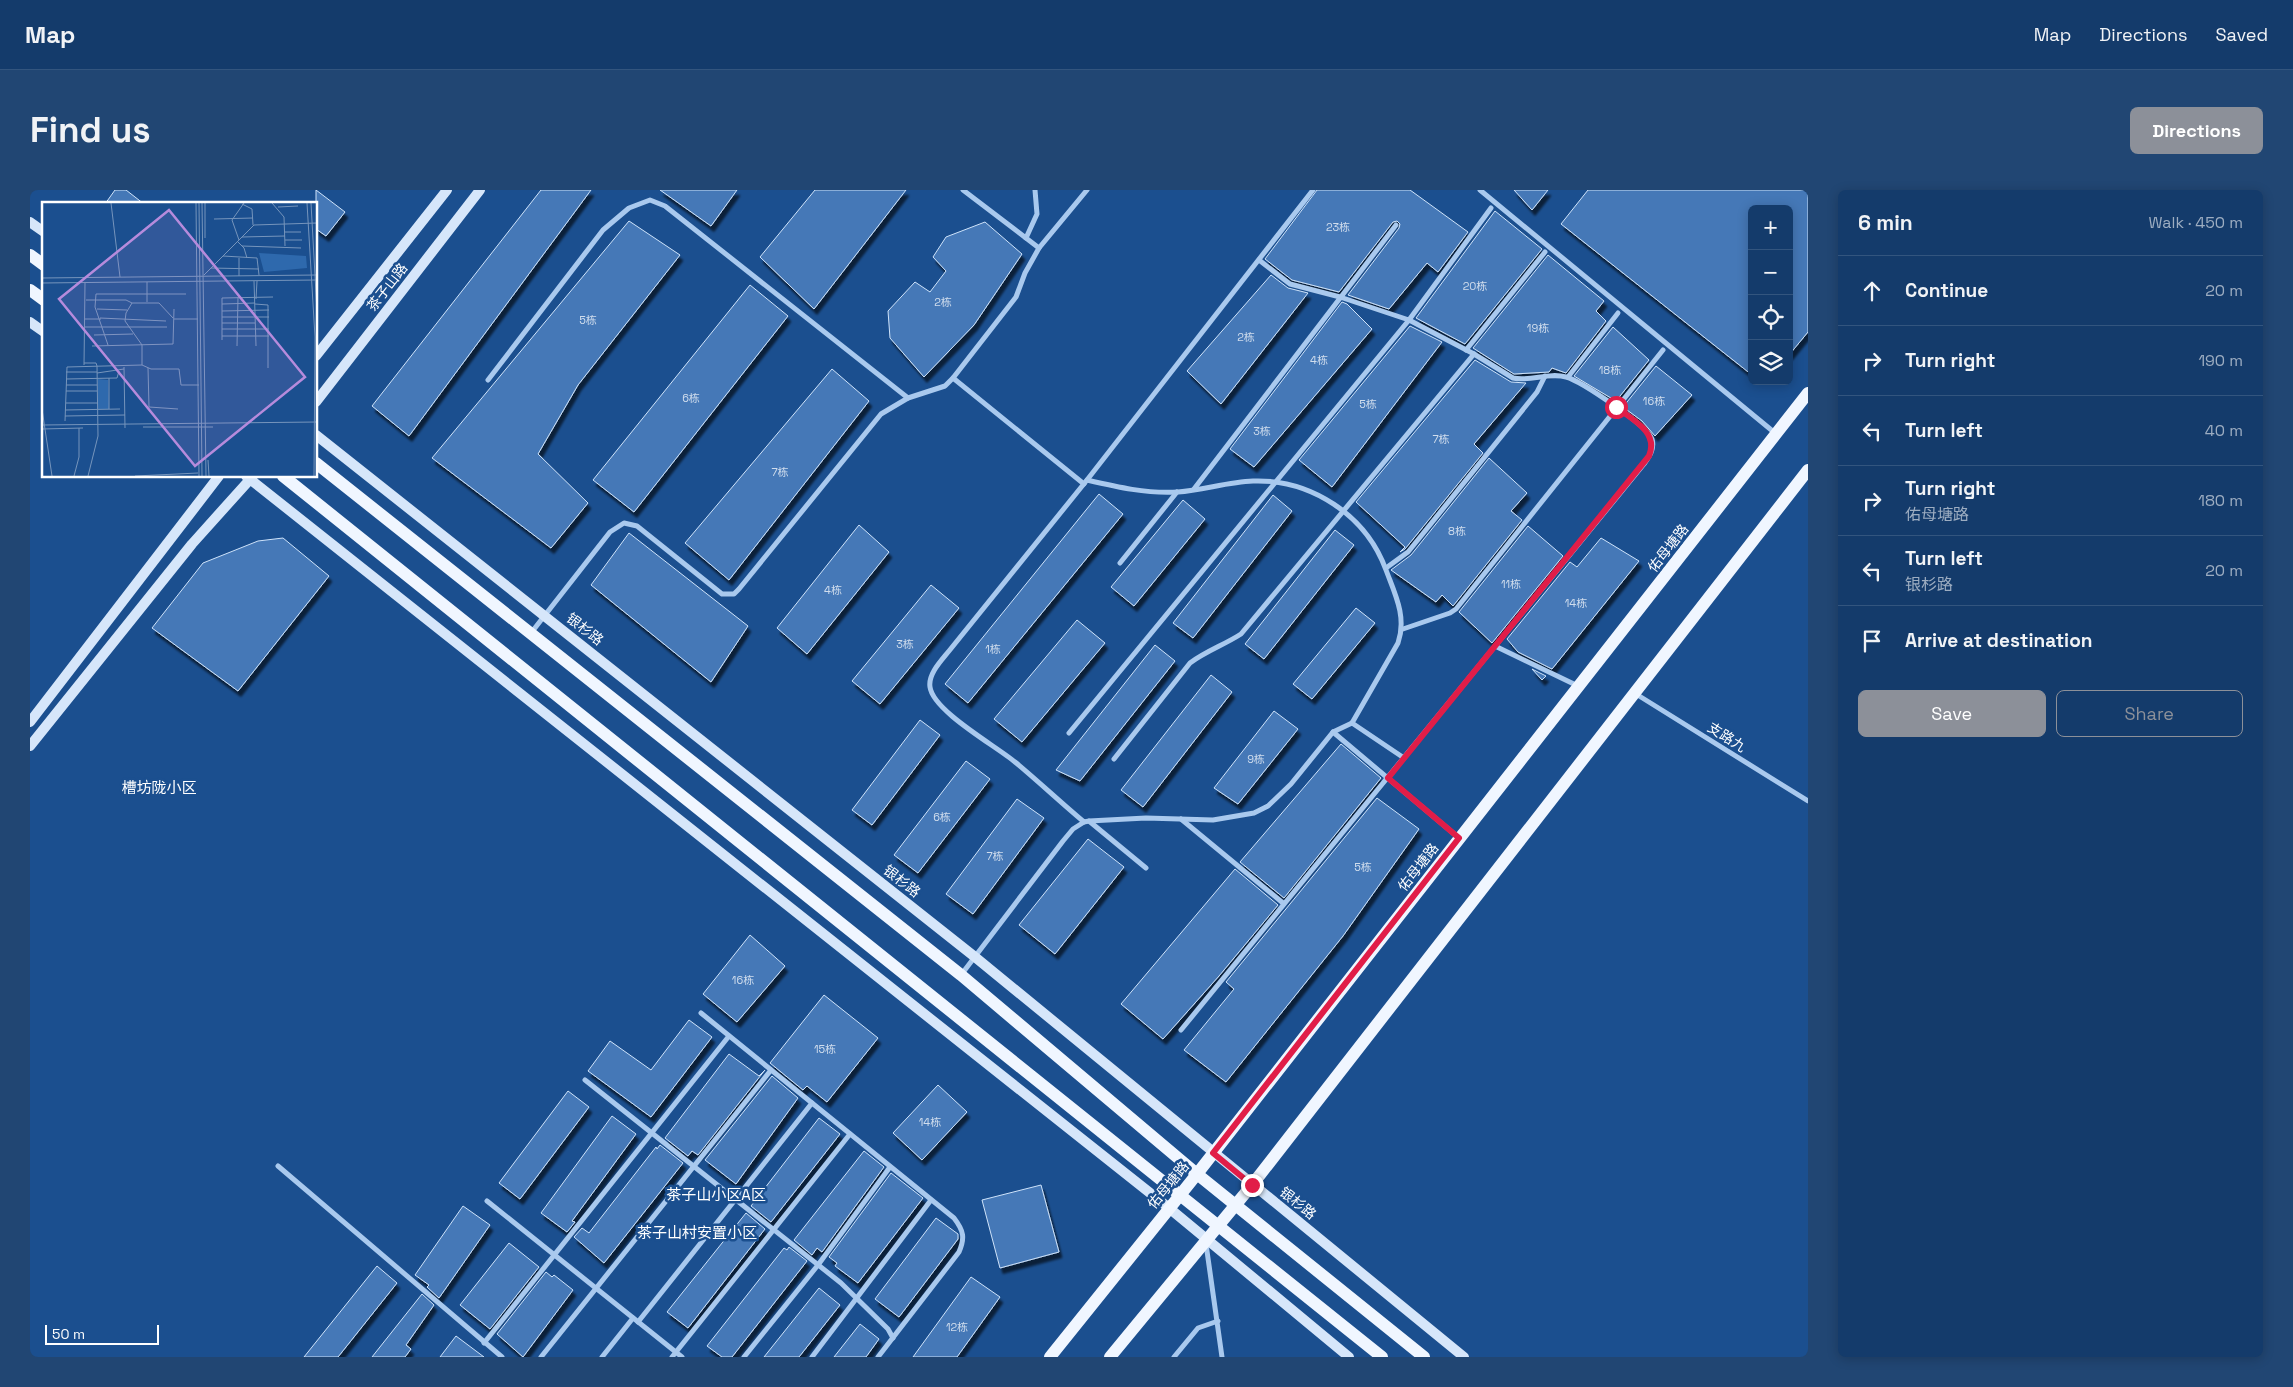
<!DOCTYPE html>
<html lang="en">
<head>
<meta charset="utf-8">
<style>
	body { margin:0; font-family:"Space Grotesk","Noto Sans SC",sans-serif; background:#214673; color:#f1f3f6 }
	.controls { position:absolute; right:15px; top:15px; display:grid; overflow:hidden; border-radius:8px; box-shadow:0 2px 12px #0003 }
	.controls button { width:45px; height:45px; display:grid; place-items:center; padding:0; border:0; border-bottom:1px solid #33557e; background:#143b6b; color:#f1f3f6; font:25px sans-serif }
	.scale { position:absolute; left:15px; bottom:12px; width:114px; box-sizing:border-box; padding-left:5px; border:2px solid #fff; border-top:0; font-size:14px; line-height:18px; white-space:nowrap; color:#fff; -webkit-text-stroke:4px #1b4f8f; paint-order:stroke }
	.stop { position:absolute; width:15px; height:15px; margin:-11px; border:4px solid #e11d48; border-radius:50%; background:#fff }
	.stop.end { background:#e11d48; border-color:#fff; box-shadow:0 1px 5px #0008 }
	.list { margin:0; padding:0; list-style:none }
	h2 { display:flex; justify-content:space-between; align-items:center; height:65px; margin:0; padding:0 20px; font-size:21px }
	h2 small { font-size:16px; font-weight:400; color:#9dadc1 }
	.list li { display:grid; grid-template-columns:32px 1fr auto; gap:15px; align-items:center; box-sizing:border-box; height:70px; padding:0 20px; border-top:1px solid #33557e }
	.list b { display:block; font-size:19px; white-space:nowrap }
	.list p { margin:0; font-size:16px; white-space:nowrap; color:#9dadc1 }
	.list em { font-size:16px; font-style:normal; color:#9dadc1 }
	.actions { display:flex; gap:10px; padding:15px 20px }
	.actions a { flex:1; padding:11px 0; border:1px solid #8c9099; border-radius:8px; text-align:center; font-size:18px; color:#8c9099 }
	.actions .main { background:#8c9099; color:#fff }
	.icon { flex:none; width:28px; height:28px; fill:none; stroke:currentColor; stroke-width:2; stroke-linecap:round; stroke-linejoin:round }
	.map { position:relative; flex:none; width:1778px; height:1167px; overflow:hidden; border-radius:8px }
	header { display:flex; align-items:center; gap:30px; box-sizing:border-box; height:70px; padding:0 25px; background:#143b6b; border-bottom:1px solid #33557e }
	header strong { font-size:24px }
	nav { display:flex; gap:28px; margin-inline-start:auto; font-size:18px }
	.intro { display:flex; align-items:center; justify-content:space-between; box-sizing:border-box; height:120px; padding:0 30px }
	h1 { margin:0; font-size:35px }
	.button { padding:12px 22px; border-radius:8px; background:#8c9099; color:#fff; font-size:18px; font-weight:700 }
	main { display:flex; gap:30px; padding:0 30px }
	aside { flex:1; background:#143b6b; border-radius:8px; box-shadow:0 2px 12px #0003 }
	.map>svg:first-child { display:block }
	.building { fill:#4478b7; stroke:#cfe3fa; filter:url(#shadow) }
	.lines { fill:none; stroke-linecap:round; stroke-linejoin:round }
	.street { stroke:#a9c9ee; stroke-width:5 }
	.secondary { stroke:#d6e6fa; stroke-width:10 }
	.primary { stroke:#f0f6ff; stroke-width:12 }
	.route { stroke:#e11d48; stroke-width:6 }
	.labels { text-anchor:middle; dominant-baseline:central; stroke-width:5; stroke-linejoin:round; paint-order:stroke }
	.number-label { font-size:11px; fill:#d0dded }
	.street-label { font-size:14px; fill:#fff; stroke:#1b4f8f }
	.neighbourhood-label { font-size:15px; fill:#fff; stroke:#1b4f8f }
	.inset-road { fill:none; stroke:#7695bc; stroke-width:1 }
	.view { fill:#b68bdc; fill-opacity:0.15; stroke:#b68bdc; stroke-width:2.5 }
	.inset-edge { fill:none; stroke:#fff; stroke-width:2.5 }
</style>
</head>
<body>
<header>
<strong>Map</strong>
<nav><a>Map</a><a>Directions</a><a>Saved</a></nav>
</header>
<div class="intro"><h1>Find us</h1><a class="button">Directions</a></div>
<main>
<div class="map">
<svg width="1778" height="1167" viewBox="0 0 1778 1167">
	<defs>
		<filter id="shadow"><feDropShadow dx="3" dy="5.5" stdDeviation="1" flood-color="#0009"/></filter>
	</defs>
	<rect width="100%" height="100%" fill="#1b4f8f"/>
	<g class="building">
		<polygon points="85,0 96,0 114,14 75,14"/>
		<polygon points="286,0 315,22 296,46 286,39"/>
		<polygon points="511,0 561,0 379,246 342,216"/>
		<polygon points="630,0 707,0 681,36"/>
		<polygon points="785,0 876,0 784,119 730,67"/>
		<polygon points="1287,0 1380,0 1438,42 1408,82 1397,73 1359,119 1318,105 1369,38 1370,34 1367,31 1363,32 1309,102 1262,90 1235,69"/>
		<polygon points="1484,0 1518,0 1502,20"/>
		<polygon points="1558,0 1778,0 1778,142 1759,165 1759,19 1722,19 1722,185 1531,34"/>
		<polygon points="1465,21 1512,59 1435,154 1386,128"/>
		<polygon points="599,31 650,65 548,195 508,264 558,313 521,358 402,268"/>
		<polygon points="955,32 992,64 944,135 894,187 860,148 858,121 885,92 900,102 916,81 903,67 916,47"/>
		<polygon points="1518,65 1574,111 1566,121 1576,131 1536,183 1522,178 1519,182 1484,184 1443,158"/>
		<polygon points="1241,85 1258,98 1278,103 1191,214 1157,181"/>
		<polygon points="720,95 758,126 604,322 563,290"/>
		<polygon points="1312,112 1317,114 1342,139 1224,277 1200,259"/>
		<polygon points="1380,136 1412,152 1302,297 1269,270"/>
		<polygon points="1583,137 1619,170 1586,211 1544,186"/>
		<polygon points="1445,170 1481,192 1496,193 1444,254 1453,263 1375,359 1370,362 1375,357 1326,312"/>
		<polygon points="1626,176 1662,205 1625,246 1612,231 1593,217"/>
		<polygon points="802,179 839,211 699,390 655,353"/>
		<polygon points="1459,268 1497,303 1481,321 1492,330 1423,416 1412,405 1406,412 1361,380 1381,365"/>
		<polygon points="1069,304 1093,324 938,513 915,494"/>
		<polygon points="1243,305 1262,321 1163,448 1143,433"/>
		<polygon points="1153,310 1175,329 1104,416 1081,397"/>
		<polygon points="829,335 859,362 777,464 747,438"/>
		<polygon points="1498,336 1533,366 1462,453 1429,422"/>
		<polygon points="1305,340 1324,355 1234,469 1215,454"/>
		<polygon points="599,343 718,436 681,492 561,395"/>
		<polygon points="253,348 299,386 208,501 122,438 173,373 228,351"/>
		<polygon points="1571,348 1609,371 1522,479 1488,462 1477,449 1540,372 1547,377"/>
		<polygon points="901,395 929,418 850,514 822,491"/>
		<polygon points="1326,418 1345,433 1282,509 1263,494"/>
		<polygon points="1047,430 1075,453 992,552 964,529"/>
		<polygon points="1125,455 1145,471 1050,591 1026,580"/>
		<polygon points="1502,479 1516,486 1512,490"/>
		<polygon points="1181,485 1202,502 1113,617 1091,600"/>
		<polygon points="1244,521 1268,539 1208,614 1184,598"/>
		<polygon points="890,530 910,545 842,635 822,620"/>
		<polygon points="1311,554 1351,588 1254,708 1210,672"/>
		<polygon points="936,571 960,589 888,683 864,665"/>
		<polygon points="1347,608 1389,639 1313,746 1196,892 1154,860 1204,799 1196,792"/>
		<polygon points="987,609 1014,628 943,724 916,704"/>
		<polygon points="1058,649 1094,677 1025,764 989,735"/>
		<polygon points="1205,679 1248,715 1189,786 1133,849 1091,814"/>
		<polygon points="720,745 755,776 707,832 673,804"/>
		<polygon points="794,805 848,848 797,912 777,896 773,900 740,873"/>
		<polygon points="659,830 682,847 621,927 558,881 580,851 621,880"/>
		<polygon points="699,864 729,886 735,880 668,965 662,961 658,966 635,948"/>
		<polygon points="742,886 768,908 706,994 675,970"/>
		<polygon points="908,895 937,922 892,970 863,943"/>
		<polygon points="538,901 559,917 490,1009 469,993"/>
		<polygon points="582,926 606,944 542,1031 545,1032 537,1042 511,1023"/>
		<polygon points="789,928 810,944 741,1032 721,1016"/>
		<polygon points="630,955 653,973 574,1073 544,1047 552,1038 559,1043 626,957 627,959"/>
		<polygon points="834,961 854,977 792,1062 787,1058 782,1065 764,1050"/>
		<polygon points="861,983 893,1008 828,1093 805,1076 807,1073 799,1067"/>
		<polygon points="1011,995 1029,1062 970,1078 952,1010"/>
		<polygon points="433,1016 460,1035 409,1108 397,1097 399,1095 385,1085"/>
		<polygon points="716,1023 735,1039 658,1138 637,1122"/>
		<polygon points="906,1028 928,1044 928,1049 869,1127 845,1109"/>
		<polygon points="479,1053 509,1077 460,1139 430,1115"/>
		<polygon points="759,1057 777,1071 702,1167 692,1167 677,1156 754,1058 757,1060"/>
		<polygon points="347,1076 367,1093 308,1167 274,1167"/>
		<polygon points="516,1082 522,1087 524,1085 543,1100 493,1167 467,1144"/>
		<polygon points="941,1087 970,1107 927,1167 883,1167"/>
		<polygon points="789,1098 810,1115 769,1167 734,1167"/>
		<polygon points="392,1104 404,1115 376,1155 381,1159 375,1167 342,1167"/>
		<polygon points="830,1134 849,1149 836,1167 804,1167"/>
		<polygon points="426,1146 454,1167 410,1167"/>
	</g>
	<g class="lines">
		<g class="street">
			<polyline points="933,0 1009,58"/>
			<polyline points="1450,0 1745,243"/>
			<polyline points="996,48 1007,24 1005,0"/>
			<polyline points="1436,160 1515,62"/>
			<polyline points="1538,187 1588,123"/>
			<polyline points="923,188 1054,294"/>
			<polyline points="458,190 573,40 599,18 620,10 635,16 878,208"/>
			<path d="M1057,290C1087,297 1117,304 1148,302C1173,300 1198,292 1223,291C1281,289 1336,325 1356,380C1365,404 1377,427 1368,453L1322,533L1303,542L1261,594L1238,616L1224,623L1183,630L1116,628L1059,631"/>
			<polyline points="1164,299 1366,35"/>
			<polyline points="1090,373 1147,302"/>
			<polyline points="1356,378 1378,362 1391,346 1507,202 1515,186"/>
			<polyline points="1373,439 1420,423 1426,419 1633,160"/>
			<polyline points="501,443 580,342 594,333 607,336 692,404 704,404 709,399 851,224 878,208 915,196 923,188 986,107 995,83 1009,58 1057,0"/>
			<polyline points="1465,456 1548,496"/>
			<polyline points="1606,504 1778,611"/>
			<polyline points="1322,533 1374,568"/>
			<polyline points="1303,542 1429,648"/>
			<polyline points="1039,543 1379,130 1461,18"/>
			<path d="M1084,569L1160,473C1176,461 1194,455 1211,444L1444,164"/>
			<polyline points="1151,629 1253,713"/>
			<path d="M1116,678L1059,631L1054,632C1030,612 1008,591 985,572C966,556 903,521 900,497C898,484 911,471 919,461L1057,290L1283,0"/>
			<polyline points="931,785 1033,651 1043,639 1054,632"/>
			<path d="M671,823L924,1028C934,1041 935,1048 929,1062L848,1167"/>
			<path d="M1151,840L1614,274C1619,267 1625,259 1622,249C1618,236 1551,191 1536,187C1518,182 1501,192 1483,188L1444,164L1379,130L1310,107L1260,94L1229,70"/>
			<polyline points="555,890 811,1093 858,1139 863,1148"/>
			<polyline points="248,976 472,1167"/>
			<polyline points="457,1011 652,1167"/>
			<polyline points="1176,1054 1192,1167"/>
			<polyline points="608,1132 782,913"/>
			<polyline points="454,1153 699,846"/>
			<polyline points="511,1167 741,880"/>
			<polyline points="572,1167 603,1128"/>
			<polyline points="642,1167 820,944"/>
			<polyline points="714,1167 788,1075 860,977"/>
			<polyline points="782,1167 901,1010"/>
			<polyline points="1144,1167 1168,1138 1188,1131"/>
		</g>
		<g class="secondary">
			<polyline points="0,32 14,42"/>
			<polyline points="0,132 14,142"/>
			<polyline points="286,166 417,0"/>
			<polyline points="286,212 450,0"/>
			<polyline points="286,245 945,767 1434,1167"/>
			<polyline points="216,286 1139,1018 1319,1167"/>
			<polyline points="0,532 189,286"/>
			<polyline points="0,556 162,354 223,286"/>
		</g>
		<g class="primary">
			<polyline points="0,65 14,75"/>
			<polyline points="0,100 14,110"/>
			<polyline points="286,273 931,785 1167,984 1394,1167"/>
			<polyline points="253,286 1352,1167"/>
			<polyline points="1020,1167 1167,984 1778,203"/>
			<polyline points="1080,1167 1222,995 1778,280"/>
		</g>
	</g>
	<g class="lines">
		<path class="route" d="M1222,995L1183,963L1429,648L1358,588L1619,266C1629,242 1603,230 1586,217"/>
	</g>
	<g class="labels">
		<g class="number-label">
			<text x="1308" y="37">23栋</text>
			<text x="1445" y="96">20栋</text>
			<text x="913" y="112">2栋</text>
			<text x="558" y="130">5栋</text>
			<text x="1508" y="138">19栋</text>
			<text x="1216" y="147">2栋</text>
			<text x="1289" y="170">4栋</text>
			<text x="1580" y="180">18栋</text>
			<text x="661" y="208">6栋</text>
			<text x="1624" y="211">16栋</text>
			<text x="1338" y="214">5栋</text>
			<text x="1232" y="241">3栋</text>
			<text x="1411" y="249">7栋</text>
			<text x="750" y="282">7栋</text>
			<text x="1427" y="341">8栋</text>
			<text x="1481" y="394">11栋</text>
			<text x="803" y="400">4栋</text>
			<text x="1546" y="413">14栋</text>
			<text x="875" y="454">3栋</text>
			<text x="963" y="459">1栋</text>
			<text x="1226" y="569">9栋</text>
			<text x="912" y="627">6栋</text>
			<text x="965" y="666">7栋</text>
			<text x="1333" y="677">5栋</text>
			<text x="713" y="790">16栋</text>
			<text x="795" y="859">15栋</text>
			<text x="900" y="932">14栋</text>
			<text x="927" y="1137">12栋</text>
		</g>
		<g class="street-label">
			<text transform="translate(357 97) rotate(-52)">茶子山路</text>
			<text transform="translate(1638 358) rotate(-52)">佑母塘路</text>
			<text transform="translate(555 439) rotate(38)">银杉路</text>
			<text transform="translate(1697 547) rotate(32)">支路九</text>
			<text transform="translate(1388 677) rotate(-52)">佑母塘路</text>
			<text transform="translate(872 691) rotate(38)">银杉路</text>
			<text transform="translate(1138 995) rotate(-51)">佑母塘路</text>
			<text transform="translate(1268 1013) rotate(39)">银杉路</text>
		</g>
		<g class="neighbourhood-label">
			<text x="129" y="597">槽坊陇小区</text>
			<text x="686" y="1004">茶子山小区A区</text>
			<text x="667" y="1042">茶子山村安置小区</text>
		</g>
	</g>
	<g transform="translate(12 12)">
		<rect width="275" height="275" fill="#1b4f8f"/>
		<path d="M217,51L264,54L265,66L222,70ZM56,177L66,178L67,207H56Z" fill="#2e69ad"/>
		<path class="inset-road" d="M69,1L78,75M154,1L157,274M157,1L160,274M160,1L164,274M230,1L242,15L243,44M265,1L273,135L272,274M269,1L275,110M200,2L210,7L211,23M236,5L256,4M172,17L211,16M243,30H259M200,35L243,34M163,36V1M197,38L190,18L202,1M243,38H260M195,39L202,46L205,56M200,44L259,46M181,54L215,56L217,73M197,56V74M169,66L217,67M162,73L212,23L275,21M0,76L275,73M212,79L214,144M0,81L275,78M214,97L215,79M44,98H84L90,101M105,100V80M180,102L213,101M213,102L226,103V166M55,107L85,108M180,109L227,108M180,115H227M58,116L124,119M43,117H59M132,117H156M180,121H213M43,125H125M180,127H227M52,133L91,132M180,134H227M180,138V96L231,95M66,143L53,105L54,92H144M100,143L83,119L84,111L90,101H117L131,116M50,144L131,142L132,107M195,144L196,95M42,161H54L55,164L56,234L46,274M42,163L43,81M100,163V143M82,165L83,226M106,166L107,205L136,207M24,170H55M55,171L82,167M67,176V207M24,177L75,176L77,169M24,183H55M24,189H55M24,201H56M0,207L10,274M23,208L78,207M23,214L83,213M23,219L25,165L100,163L109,167H137L139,183H157M0,223L275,220M101,225H171M0,227L41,226M166,258L167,274M32,274L37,255V226M93,274L156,271"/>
		<path class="view" d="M127,8L263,175L153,264L17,97Z"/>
		<rect width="275" height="275" class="inset-edge"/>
	</g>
</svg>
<div class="controls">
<button>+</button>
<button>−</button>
<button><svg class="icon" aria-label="locate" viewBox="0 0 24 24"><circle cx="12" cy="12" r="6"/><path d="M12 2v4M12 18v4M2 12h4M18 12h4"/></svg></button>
<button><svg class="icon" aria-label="layers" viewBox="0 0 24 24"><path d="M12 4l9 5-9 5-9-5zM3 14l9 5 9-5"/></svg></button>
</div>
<div class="scale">50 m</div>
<div class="stop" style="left:1586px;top:217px"></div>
<div class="stop end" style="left:1222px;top:995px"></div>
</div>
<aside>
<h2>6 min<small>Walk · 450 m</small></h2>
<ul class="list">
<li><svg class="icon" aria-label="ahead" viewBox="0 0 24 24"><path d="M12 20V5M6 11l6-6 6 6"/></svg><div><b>Continue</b></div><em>20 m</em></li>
<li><svg class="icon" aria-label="right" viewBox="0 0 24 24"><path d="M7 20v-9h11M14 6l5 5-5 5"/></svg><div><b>Turn right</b></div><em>190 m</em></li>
<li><svg class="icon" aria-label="left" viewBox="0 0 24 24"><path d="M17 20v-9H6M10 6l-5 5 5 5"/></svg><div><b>Turn left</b></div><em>40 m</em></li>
<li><svg class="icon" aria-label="right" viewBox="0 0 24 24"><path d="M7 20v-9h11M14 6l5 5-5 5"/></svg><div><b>Turn right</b><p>佑母塘路</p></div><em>180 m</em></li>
<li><svg class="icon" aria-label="left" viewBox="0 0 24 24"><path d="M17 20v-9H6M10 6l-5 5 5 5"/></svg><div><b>Turn left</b><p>银杉路</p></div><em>20 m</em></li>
<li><svg class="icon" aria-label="arrive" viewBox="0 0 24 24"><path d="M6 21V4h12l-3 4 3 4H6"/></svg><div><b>Arrive at destination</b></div></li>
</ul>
<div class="actions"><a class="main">Save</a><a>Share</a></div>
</aside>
</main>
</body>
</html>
